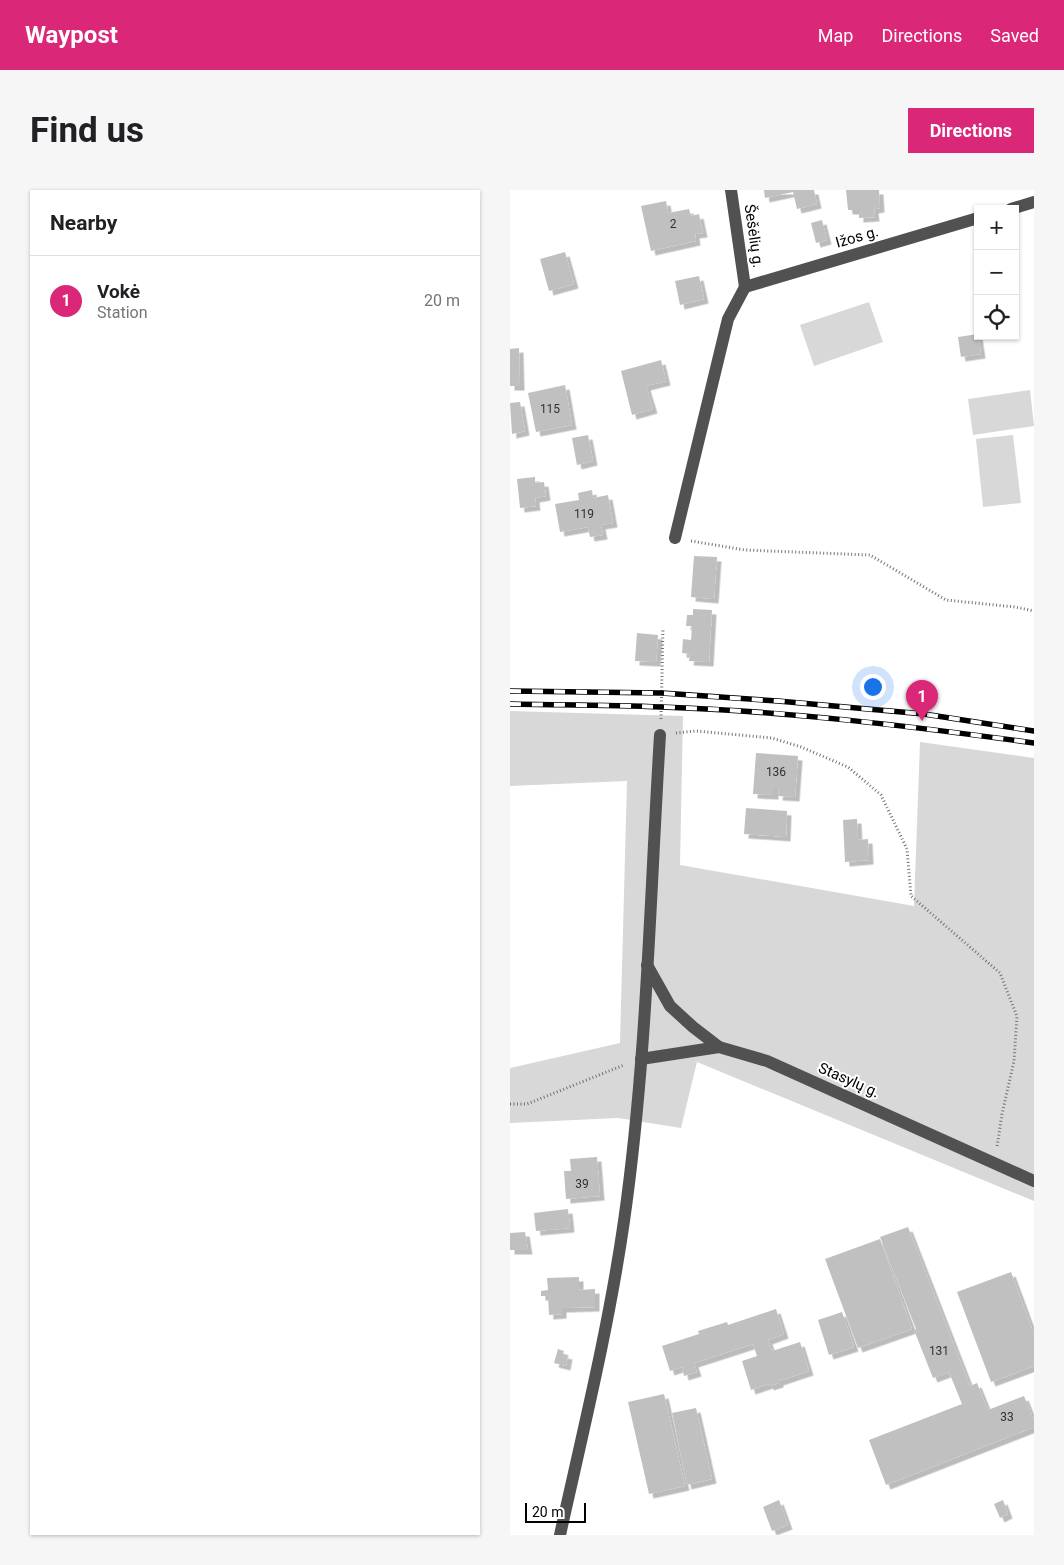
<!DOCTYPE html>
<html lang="en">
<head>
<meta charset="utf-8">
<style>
	body { margin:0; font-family:Roboto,sans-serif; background:#f6f6f6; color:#202124 }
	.controls { position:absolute; right:15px; top:15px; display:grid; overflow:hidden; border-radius:0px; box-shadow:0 1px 4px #0004 }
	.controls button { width:45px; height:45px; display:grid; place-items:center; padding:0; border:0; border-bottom:1px solid #e0e0e0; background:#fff; color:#202124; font:25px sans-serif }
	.scale { position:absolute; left:15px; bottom:12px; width:61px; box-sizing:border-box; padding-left:5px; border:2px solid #000; border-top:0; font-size:14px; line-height:18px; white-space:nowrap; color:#000; -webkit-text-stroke:4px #fff; paint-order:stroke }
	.you { position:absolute; left:362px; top:496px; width:18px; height:18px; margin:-12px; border:4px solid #fff; border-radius:50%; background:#1a73e8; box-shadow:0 0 0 8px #1a73e833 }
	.badge { display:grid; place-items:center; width:32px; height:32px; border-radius:50%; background:#db2777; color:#fff; font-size:16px; font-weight:700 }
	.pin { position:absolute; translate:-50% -41px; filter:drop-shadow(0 1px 2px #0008) }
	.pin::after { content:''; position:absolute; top:26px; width:18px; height:15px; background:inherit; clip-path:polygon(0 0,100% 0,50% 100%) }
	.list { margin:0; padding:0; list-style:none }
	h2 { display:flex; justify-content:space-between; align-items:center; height:65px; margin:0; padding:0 20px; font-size:21px }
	h2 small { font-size:16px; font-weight:400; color:#757577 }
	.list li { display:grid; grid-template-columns:32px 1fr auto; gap:15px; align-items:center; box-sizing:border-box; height:90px; padding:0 20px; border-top:1px solid #e0e0e0 }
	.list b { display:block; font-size:19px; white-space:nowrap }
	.list p { margin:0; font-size:16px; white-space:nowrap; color:#757577 }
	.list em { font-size:16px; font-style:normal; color:#757577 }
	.icon { flex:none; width:28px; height:28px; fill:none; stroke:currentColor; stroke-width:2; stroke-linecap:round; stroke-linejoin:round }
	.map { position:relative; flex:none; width:524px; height:1345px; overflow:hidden; border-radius:0px }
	header { display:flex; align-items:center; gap:30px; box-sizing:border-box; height:70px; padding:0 25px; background:#db2777; color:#fff }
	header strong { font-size:24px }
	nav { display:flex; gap:28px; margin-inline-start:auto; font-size:18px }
	.intro { display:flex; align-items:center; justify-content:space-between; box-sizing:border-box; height:120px; padding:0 30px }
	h1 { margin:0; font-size:35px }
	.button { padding:12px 22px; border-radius:0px; background:#db2777; color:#fff; font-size:18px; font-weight:700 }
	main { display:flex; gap:30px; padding:0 30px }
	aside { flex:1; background:#fff; border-radius:0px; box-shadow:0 1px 4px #0004 }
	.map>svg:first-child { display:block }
	.green { fill:#d8d8d8 }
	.building { fill:#c0c0c0; filter:url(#shadow) }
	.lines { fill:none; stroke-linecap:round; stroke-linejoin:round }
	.path { stroke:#737373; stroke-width:3; stroke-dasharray:1 2.5; stroke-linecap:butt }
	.minor { stroke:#515151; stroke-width:12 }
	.rail-casing { stroke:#000; stroke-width:5.5 }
	.rail { stroke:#fff; stroke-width:4; stroke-dasharray:11; stroke-linecap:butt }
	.labels { text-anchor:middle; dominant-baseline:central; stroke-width:4; stroke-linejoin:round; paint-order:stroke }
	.number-label { font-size:12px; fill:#303030 }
	.street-label { font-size:15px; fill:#000; stroke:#fff }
</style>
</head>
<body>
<header>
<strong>Waypost</strong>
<nav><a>Map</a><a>Directions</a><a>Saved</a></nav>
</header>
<div class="intro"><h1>Find us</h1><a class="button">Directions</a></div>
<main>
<aside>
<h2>Nearby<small></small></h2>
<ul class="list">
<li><span class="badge">1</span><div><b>Vokė</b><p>Station</p></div><em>20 m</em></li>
</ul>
</aside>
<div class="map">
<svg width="524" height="1345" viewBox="0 0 524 1345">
	<defs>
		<filter id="shadow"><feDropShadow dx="4.5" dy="4.5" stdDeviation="0" flood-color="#0004"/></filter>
	</defs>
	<rect width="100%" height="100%" fill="#fff"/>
	<g class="green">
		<polygon points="359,112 373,152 304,176 290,135"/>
		<polygon points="520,200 524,236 463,245 458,209"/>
		<polygon points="503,245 511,313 473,317 466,249"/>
		<polygon points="0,521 173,526 170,675 404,716 410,552 524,568 524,1011 187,872 171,938 108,928 0,933 0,878 110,853 117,591 0,596"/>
	</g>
	<g class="building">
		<polygon points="254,0 304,0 307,14 287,19 283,2 255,8"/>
		<polygon points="336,0 369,0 370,18 364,19 365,27 349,28 349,20 338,20"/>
		<polygon points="156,11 158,23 179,19 181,26 189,24 193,43 185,44 186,51 141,61 131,16"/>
		<polygon points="312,30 317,50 306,53 301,33"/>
		<polygon points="55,62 64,94 39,101 30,69"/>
		<polygon points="189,86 194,109 170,115 165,91"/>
		<polygon points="468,144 471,164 451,167 448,147"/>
		<polygon points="9,158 10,196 0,196 0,159"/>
		<polygon points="151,170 156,191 136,196 143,219 122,225 111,181"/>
		<polygon points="55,195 62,235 26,242 18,203"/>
		<polygon points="10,212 15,241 2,244 0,213"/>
		<polygon points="78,245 83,271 67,275 62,248"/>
		<polygon points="25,287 25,293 34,292 36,306 25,308 26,316 10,318 7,289"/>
		<polygon points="82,300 83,308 98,305 103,333 91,335 93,345 80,347 78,337 50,342 45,314 69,310 68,303"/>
		<polygon points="184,366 207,367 204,409 181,407"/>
		<polygon points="183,419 202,420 199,472 179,471 180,464 172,463 173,449 181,450 182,436 176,436 177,425 183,425"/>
		<polygon points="127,443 148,445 146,472 125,471"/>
		<polygon points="246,563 288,566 285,607 268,606 269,599 264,599 264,605 243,604"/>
		<polygon points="236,618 277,621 276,647 234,644"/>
		<polygon points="347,629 348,650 358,649 359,670 335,672 333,630"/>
		<polygon points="87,967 90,1006 56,1009 54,981 61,981 60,969"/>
		<polygon points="58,1019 60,1038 26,1041 24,1023"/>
		<polygon points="398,1037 460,1196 467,1193 478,1220 514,1206 524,1231 524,1237 376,1295 359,1250 452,1214 439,1182 423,1188 404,1140 406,1139 370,1047"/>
		<polygon points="15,1042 18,1060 0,1060 0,1043"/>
		<polygon points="370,1049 402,1139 348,1158 315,1069"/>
		<polygon points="501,1082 524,1144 524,1176 481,1192 447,1102"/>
		<polygon points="69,1087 69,1100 85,1099 85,1117 52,1118 52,1124 39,1125 38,1106 31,1106 31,1101 38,1100 37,1088"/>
		<polygon points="266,1119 274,1144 258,1150 262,1161 290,1152 299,1181 269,1191 269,1193 259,1196 259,1194 241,1200 232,1171 247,1166 243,1154 184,1173 187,1182 174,1186 172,1177 160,1181 152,1156 189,1144 188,1141 217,1132 218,1135"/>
		<polygon points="332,1122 344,1157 319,1165 308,1130"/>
		<polygon points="48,1159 54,1161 53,1164 58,1165 56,1176 44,1173"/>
		<polygon points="154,1204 175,1296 139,1304 118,1212"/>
		<polygon points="186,1218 202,1289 177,1295 162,1223"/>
		<polygon points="269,1310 278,1335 262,1341 253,1317"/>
		<polygon points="493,1310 498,1324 490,1328 484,1314"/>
	</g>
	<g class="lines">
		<g class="path">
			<polyline points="181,351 235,360 360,365 436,410 505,417 524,421"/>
			<polyline points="151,529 153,438"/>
			<polyline points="166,543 186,541 262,548 291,557 338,577 371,605 397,659 401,706 490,783 507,826 504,871 492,924 487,957"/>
			<polyline points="0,914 17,914 114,875"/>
		</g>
		<g class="minor">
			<polyline points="221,0 235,97"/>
			<polyline points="501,19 524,12"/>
			<polyline points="235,97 468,28"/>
			<polyline points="165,348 218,129 235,97"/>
			<polyline points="137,775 160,816 183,837 209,857"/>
			<polyline points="131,869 209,857 257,871 524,991"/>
			<path d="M50,1345C73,1241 99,1136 114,1031C137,870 140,706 150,545"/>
		</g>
		<defs>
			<g id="rail">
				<polyline points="0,501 152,503 268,511 414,524 524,541"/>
				<path d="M0,514C50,515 101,515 151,517C276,521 400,536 524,553"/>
			</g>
		</defs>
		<use href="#rail" class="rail-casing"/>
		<use href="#rail" class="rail"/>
	</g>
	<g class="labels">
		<g class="number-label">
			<text x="163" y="34">2</text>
			<text x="40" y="219">115</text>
			<text x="74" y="324">119</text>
			<text x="266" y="582">136</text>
			<text x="72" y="994">39</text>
			<text x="429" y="1161">131</text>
			<text x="497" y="1227">33</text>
		</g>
		<g class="street-label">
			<text transform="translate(244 46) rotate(82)">Šešėlių g.</text>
			<text transform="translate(347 47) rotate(-16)">Ižos g.</text>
			<text transform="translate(339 890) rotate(24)">Stasylų g.</text>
		</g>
	</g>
</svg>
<div class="controls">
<button>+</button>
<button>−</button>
<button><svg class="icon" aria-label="locate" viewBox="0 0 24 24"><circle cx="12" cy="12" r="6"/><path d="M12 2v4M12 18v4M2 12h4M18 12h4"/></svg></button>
</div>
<div class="scale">20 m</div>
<div class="you"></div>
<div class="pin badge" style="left:412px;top:531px">1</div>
</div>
</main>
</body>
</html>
